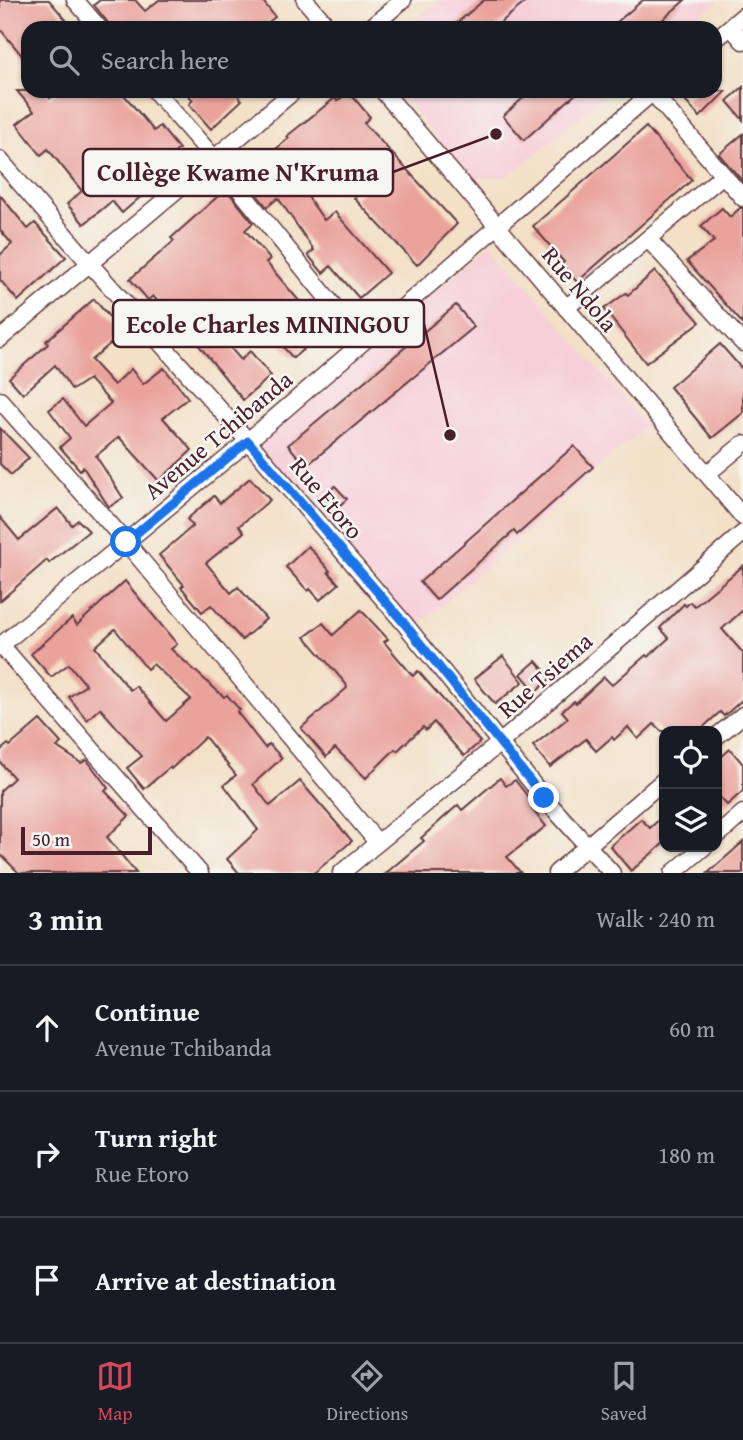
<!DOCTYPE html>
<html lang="en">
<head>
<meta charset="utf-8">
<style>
	body { margin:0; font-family:"Gentium Book Plus",serif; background:#20242c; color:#f1f3f6 }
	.controls { position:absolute; right:21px; bottom:21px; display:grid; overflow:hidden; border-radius:14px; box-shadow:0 2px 5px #0004 }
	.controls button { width:63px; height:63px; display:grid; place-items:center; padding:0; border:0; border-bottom:2px solid #363941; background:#171b24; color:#f1f3f6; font:35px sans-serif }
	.scale { position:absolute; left:21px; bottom:18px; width:131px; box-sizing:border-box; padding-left:7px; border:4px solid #4a1f2b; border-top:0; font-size:19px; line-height:24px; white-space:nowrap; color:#4a1f2b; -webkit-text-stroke:5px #f6f6f2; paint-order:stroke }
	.stop { position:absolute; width:21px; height:21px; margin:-16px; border:5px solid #1a73e8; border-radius:50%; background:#fff }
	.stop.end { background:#1a73e8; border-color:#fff; box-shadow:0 2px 7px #0008 }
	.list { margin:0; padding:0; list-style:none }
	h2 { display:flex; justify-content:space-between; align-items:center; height:91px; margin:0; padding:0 28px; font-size:30px }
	h2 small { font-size:23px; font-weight:400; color:#9ea1a6 }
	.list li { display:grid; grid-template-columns:46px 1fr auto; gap:21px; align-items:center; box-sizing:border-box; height:126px; padding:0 28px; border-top:2px solid #363941 }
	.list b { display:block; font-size:26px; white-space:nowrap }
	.list p { margin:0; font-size:23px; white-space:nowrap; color:#9ea1a6 }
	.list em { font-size:23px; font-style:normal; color:#9ea1a6 }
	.icon { flex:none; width:38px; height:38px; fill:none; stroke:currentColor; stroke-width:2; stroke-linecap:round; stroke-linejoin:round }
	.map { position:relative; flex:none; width:743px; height:873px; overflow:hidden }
	.search { position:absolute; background:#171b24; box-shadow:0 2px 5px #0004; left:21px; right:21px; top:21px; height:77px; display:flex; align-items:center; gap:18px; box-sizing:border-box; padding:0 24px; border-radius:21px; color:#9ea1a6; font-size:26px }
	.sheet { height:469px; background:#171b24 }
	nav { display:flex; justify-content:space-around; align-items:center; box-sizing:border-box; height:98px; border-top:2px solid #363941; background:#171b24; font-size:19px; color:#9ea1a6 }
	nav a { display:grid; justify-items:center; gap:4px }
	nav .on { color:#d1495b }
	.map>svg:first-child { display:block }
	.built { fill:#f6cfd8 }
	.building { fill:#eaa29c; fill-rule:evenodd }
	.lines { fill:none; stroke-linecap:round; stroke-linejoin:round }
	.street-casing { stroke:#633c42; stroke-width:19 }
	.street { stroke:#fff; stroke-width:16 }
	.route { stroke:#1a73e8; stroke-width:9 }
	.labels { text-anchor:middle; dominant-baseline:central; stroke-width:5; stroke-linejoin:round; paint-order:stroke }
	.street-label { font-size:24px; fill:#4a1f2b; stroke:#f6f6f2 }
	.leader { fill:none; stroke:#4a1f2b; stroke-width:2.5 }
	.callout-dot { fill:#4a1f2b; stroke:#f6f6f2; stroke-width:2.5 }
	.callout { fill:#f6f6f2; stroke:#4a1f2b; stroke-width:2.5 }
	.callout-label { font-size:26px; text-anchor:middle; font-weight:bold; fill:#4a1f2b }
</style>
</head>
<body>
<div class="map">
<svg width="743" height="873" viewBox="0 0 743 873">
	<rect width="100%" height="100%" fill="#f6f6f2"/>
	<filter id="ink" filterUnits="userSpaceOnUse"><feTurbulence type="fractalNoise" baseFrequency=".0143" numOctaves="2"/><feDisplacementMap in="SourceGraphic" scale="14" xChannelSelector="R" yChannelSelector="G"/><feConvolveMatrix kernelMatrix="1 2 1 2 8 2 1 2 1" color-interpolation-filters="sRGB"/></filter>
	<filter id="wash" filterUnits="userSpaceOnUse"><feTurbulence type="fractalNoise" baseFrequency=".00686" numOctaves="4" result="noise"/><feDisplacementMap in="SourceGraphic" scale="28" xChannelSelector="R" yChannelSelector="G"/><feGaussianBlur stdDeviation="1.57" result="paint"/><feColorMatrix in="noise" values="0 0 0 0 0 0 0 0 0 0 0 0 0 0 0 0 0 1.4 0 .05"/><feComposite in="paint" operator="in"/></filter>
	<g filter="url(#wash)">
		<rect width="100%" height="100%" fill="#f3e0c7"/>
		<g class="built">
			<polygon points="438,0 719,0 685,28 405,28"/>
			<polygon points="399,91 610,91 509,176 468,179"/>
			<polygon points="492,243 646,426 415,629 254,443"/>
		</g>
		<g id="blocks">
			<g class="building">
				<polygon points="0,0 49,0 73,28 28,28 28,63 0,29"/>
				<polygon points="100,0 135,0 145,11 159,0 262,0 275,17 261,28 112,28 94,5"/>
				<polygon points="484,0 528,0 494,28 451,28"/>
				<polygon points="643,0 685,0 653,28 610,28"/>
				<polygon points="743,87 743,120 727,101"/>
				<polygon points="17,91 45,91 50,98 59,91 121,91 154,131 160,126 179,149 146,176 154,185 122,213 112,201 84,224 67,204 82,191 48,149 41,155 17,124 34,111"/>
				<polygon points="184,91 234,91 242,100 211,129 189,104 193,100"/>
				<polygon points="531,91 579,91 524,140 503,116"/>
				<polygon points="695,91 726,91 700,117 685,101"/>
				<polygon points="349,92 370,117 364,123 457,224 417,265 354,198 365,188 333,150 331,151 299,176 301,177 297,181 324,220 335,212 388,273 359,298 331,266 323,273 308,255 314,250 278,198 267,207 243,177 289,138 287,136 335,98 337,101"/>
				<polygon points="646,127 692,180 577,282 561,264 564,262 533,226"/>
				<polygon points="743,134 743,182 719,154"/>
				<polygon points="226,189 253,223 245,230 270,259 266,262 305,308 313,301 333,324 293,358 266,328 260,332 247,315 220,336 241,360 250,351 271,376 243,400 185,328 182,330 153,296 148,300 130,279 174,241 171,238"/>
				<polygon points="0,195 28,229 35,223 66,257 18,301 0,280 0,255 12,244 0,230"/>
				<polygon points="722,208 730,217 740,208 743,208 743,324 687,261 714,241 701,226"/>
				<polygon points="655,271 700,322 646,363 604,309 626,293 628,295"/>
				<polygon points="94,299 123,333 91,360 114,385 131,369 143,384 164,368 188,398 163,418 192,450 159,481 119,437 96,456 123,498 109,507 83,467 80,470 60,447 70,438 49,410 63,399 84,426 111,403 89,379 72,390 55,365 23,394 9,378 48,344 46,341"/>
				<polygon points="456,305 474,327 306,466 288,445"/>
				<polygon points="720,344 743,370 743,413 712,438 670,387"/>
				<polygon points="0,428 29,458 11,475 0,464"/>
				<polygon points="574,446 593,467 517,535 514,531 436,600 420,582"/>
				<polygon points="250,478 270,500 239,526 244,532 206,563 231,593 238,587 266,619 242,640 211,605 202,612 181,587 184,585 159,555 193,526 187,519 214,496 220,503"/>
				<polygon points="335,486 347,499 332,512 320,499"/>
				<polygon points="58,508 72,525 78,520 89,531 49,563 47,560 0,601 0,517 19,540"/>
				<polygon points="308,546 330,571 328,572 339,584 320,600 310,589 308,591 286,567"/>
				<polygon points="743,566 743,610 722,629 743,653 743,699 724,716 720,712 699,731 661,731 654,724 638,739 628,727 614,740 612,737 596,751 586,739 550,767 533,746 568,718 562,711 574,701 576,703 604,677 612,685 646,655 648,657 669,638 660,628 684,604 686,606 690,602 695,606"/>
				<path d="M125,581L177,644L171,649L224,697L227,695L240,710L237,712L265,748L269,744L282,758L253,784L270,806L300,781L352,841L314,873H239L227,859L258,830L224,785L236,775L205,737L171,769L170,767L144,789L127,768L142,756L100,708L87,720L69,697L86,685L69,664L51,677L31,654L72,618L77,625ZM115,629L147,669L153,664L191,699L166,721L136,686L130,690L95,647Z"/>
				<polygon points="361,610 388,639 384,642 413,676 418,671 480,742 464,756 434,722 426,730 423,727 397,751 395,749 366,778 335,748 326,757 301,728 347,688 346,684 305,637 323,623 333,635"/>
				<polygon points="503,656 523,682 495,704 474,679"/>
				<polygon points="536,661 551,678 536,692 521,674"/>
				<polygon points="40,720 61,743 57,747 81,763 87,760 108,788 105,791 129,816 107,837 136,873 19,873 0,854 0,791 14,778 0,762 0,751 8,744 10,746"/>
				<polygon points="730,749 743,764 743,791 727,805 717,794 717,761"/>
				<polygon points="500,778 506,786 515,780 535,806 532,809 546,826 507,857 521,873 386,873 424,841 421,838 458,805 462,810"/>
				<polygon points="664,815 664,843 631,871 610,846 641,819 650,828"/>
				<polygon points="743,842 743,873 708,873"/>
			</g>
		</g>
	</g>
	<g filter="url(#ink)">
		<use href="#blocks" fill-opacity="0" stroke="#633c42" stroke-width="2"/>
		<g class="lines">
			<defs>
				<g id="street">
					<polyline points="75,0 99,28"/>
					<polyline points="305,0 329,28"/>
					<polyline points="731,27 743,41"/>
					<polyline points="370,28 403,0"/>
					<polyline points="715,40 743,16"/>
					<polyline points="155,91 214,158 362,341"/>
					<polyline points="383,91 743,517"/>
					<polyline points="652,92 743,198"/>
					<polyline points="0,160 90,264 248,441 404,623 544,798 612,873"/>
					<polyline points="648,239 743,343"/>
					<polyline points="566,308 723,175"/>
					<polyline points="0,339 294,91"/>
					<polyline points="0,400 126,542 377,842"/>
					<polyline points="708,473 743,444"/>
					<polyline points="0,644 200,873"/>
					<polyline points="0,646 248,441 654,91"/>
					<polyline points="717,736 743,715"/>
					<polyline points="717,836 743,813"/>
					<polyline points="341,873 501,742 743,533"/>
					<polyline points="556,873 664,780"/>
					<polyline points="673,873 704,847"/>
				</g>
			</defs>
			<use href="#street" class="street-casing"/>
			<use href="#street" class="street"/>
		</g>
	</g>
	<g class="lines" filter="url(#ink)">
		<polyline class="route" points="126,542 248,441 404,623 544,798"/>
	</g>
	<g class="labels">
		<g class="street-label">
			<text transform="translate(580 289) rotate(50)">Rue Ndola</text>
			<text transform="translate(218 435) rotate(-40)">Avenue Tchibanda</text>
			<text transform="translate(327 498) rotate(50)">Rue Etoro</text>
			<text transform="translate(545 675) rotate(-41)">Rue Tsiema</text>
		</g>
	</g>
	<path class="leader" d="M496 134L393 172M450 435L424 324"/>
	<g class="callout-dot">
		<circle cx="496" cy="134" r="7"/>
		<circle cx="450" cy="435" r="7"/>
	</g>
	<g class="callout">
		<rect x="83" y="149" width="310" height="47" rx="7"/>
		<rect x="113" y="300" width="311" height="47" rx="7"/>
	</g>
	<g class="callout-label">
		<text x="238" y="181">Collège Kwame N'Kruma</text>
		<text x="268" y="333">Ecole Charles MININGOU</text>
	</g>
</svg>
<div class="controls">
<button><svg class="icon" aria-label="locate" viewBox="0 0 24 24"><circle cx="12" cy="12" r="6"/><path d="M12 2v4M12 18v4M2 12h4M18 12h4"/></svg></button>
<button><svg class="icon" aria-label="layers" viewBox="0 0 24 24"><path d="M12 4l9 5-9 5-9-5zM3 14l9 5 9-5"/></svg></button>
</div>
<div class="scale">50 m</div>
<div class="stop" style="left:126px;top:542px"></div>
<div class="stop end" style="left:544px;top:798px"></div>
<div class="search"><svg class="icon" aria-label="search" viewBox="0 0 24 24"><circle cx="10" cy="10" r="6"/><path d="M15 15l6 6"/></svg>Search here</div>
</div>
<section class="sheet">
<h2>3 min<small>Walk · 240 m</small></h2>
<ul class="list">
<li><svg class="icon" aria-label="ahead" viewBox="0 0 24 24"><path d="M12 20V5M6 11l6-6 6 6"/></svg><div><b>Continue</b><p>Avenue Tchibanda</p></div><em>60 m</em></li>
<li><svg class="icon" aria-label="right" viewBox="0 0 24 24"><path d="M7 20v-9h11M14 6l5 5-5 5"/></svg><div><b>Turn right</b><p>Rue Etoro</p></div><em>180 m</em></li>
<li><svg class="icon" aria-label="arrive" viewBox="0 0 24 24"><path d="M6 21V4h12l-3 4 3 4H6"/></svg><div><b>Arrive at destination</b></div></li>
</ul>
</section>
<nav>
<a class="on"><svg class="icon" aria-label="map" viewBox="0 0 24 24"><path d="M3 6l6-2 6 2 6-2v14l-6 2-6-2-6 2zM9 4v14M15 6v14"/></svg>Map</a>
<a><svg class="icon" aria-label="directions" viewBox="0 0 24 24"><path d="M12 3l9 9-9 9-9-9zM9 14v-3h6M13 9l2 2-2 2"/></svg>Directions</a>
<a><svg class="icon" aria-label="saved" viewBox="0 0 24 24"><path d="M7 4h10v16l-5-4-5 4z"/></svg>Saved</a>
</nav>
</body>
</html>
